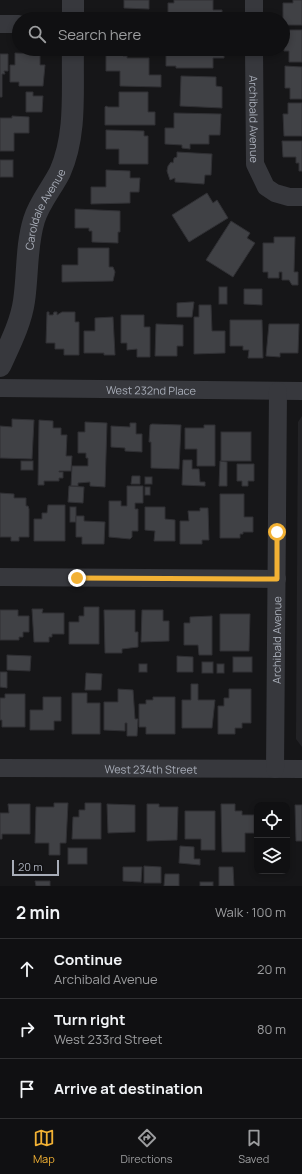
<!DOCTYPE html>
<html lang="en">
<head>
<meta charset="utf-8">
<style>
	body { margin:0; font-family:Manrope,sans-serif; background:#1e1e20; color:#f1f3f6 }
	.controls { position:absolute; right:12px; bottom:12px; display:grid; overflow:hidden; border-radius:8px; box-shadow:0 2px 6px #0003 }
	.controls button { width:36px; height:36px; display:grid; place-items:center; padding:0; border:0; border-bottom:1px solid #303032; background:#101012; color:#f1f3f6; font:20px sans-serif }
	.scale { position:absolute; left:12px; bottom:10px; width:47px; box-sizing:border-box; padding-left:4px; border:2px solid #a8adb8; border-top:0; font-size:11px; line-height:14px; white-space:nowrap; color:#a8adb8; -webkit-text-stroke:3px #111113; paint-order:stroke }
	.stop { position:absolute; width:12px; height:12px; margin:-9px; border:3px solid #f2b134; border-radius:50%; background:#fff }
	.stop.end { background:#f2b134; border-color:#fff; box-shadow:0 1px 4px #0008 }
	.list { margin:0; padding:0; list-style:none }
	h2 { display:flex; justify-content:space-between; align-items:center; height:52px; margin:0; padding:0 16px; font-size:17px }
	h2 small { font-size:13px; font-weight:400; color:#9c9d9f }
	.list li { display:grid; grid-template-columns:26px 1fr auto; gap:12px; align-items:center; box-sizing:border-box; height:60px; padding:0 16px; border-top:1px solid #303032 }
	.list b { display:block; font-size:15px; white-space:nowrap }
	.list p { margin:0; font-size:13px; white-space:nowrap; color:#9c9d9f }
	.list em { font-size:13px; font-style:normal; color:#9c9d9f }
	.icon { flex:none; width:22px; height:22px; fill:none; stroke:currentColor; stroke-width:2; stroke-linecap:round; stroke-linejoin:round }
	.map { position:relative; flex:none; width:302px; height:886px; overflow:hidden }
	.search { position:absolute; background:#101012; box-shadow:0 2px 6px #0003; left:12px; right:12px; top:12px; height:44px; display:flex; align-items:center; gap:10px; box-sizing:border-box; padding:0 14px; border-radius:22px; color:#9c9d9f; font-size:15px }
	.sheet { height:232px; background:#101012 }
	nav { display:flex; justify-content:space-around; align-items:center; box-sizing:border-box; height:56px; border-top:1px solid #303032; background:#101012; font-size:11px; color:#9c9d9f }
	nav a { display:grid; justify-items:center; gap:2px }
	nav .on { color:#f2b134 }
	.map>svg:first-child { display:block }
	.built { fill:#222225 }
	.building { fill:#404145; stroke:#303034 }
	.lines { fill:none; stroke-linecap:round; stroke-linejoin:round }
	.minor { stroke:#37383d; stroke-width:18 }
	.tertiary { stroke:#37383d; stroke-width:22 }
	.route { stroke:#f2b134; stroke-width:5 }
	.labels { text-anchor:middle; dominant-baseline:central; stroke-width:3; stroke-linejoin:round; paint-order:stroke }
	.street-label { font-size:11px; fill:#a8adb8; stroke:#111113 }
</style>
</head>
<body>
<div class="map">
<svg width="302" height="886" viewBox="0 0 302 886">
	<rect width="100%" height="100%" fill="#161618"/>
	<polygon class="built" points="302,416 302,747 296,739 298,422"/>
	<g class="building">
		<polygon points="124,0 149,0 149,9 124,8"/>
		<polygon points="174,0 213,0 213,10 222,10 222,19 168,19 168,3 174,3"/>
		<polygon points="293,0 302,0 302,25 283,25 283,3 293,3"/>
		<rect x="107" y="14" width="13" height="5"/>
		<polygon points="125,14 150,15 150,19 125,19"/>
		<polygon points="285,30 302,30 302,62 289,62 289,51 284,51"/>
		<polygon points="166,49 224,49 224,58 213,58 213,68 176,68 176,66 166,66"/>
		<polygon points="106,52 123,52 123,56 127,56 127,58 149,58 149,75 161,75 161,87 120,86 120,71 106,71"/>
		<polygon points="15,53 40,54 40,65 45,65 43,86 19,86 19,82 10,82 10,65 15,65"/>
		<polygon points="0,54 8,54 8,71 4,71 5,74 2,74 2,97 0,97"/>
		<polygon points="285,66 302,67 302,99 290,99 290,88 285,88"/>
		<polygon points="181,76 216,77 216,86 222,87 222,108 180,106"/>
		<polygon points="26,92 33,92 33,96 43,96 42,112 26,112"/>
		<polygon points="119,92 148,92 148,112 155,112 155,125 105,125 105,107 106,106 108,107 119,107"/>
		<polygon points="288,103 302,103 302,136 284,136 283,114 288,114"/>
		<polygon points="174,113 221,114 220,135 209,135 209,144 190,144 190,149 182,148 182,145 165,144 165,128 174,128"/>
		<polygon points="12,116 29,117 29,133 14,133 14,151 0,151 0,118 12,118"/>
		<polygon points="106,130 144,131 144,136 148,136 148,164 119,164 119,149 106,149"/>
		<polygon points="282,141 302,141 302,171 299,171 299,163 296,163 296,157 283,157"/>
		<polygon points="177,152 212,154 211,175 205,175 204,184 175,182 175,178 170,180 167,171 168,166 171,162 173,163 174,158 177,157"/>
		<rect x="0" y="160" width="13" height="17"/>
		<polygon points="106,170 130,171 130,178 140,178 139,192 130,192 130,203 91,204 91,187 106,187"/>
		<polygon points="207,193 213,203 217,200 228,218 189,242 172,215"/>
		<polygon points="75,209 120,211 120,232 118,232 118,243 92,242 92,231 89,231 89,228 75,228"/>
		<polygon points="231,221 250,233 247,238 255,243 233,277 206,260"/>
		<polygon points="274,237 295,237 294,272 298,272 298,285 292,285 289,280 282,280 282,272 279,272 279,278 268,278 268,272 263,272 263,243 274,243"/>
		<polygon points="78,248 109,248 109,267 113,267 115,272 113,281 62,282 62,265 78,265"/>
		<rect x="219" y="287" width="8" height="17"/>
		<polygon points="244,289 262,289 262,305 244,304"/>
		<polygon points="191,302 194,302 192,317 177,317 177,303"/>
		<polygon points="199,305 211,305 212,331 225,331 225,353 194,354 194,317 199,317"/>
		<polygon points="47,312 49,312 49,315 53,315 54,312 57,312 57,315 62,312 75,312 75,322 79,322 79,355 64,355 64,349 55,349 55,343 46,343"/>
		<polygon points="121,315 144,315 144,327 150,327 150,357 137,357 137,349 127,350 127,343 121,343"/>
		<polygon points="113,317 115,355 104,355 104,353 84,353 84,331 95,331 95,318"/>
		<polygon points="230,320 262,320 263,358 248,358 249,350 243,350 243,346 230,346"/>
		<polygon points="156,324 183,325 183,346 177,346 177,356 155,356"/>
		<polygon points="269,324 299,324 298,353 280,353 280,357 266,356"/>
		<polygon points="12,419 34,420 32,459 0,458 0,426 12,427"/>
		<polygon points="39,420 53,421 53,428 61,428 61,435 67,435 66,456 72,456 71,471 59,471 59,472 63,472 63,478 59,478 59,481 44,481 44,485 38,485"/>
		<polygon points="85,422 107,423 105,487 90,486 90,482 78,483 78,486 71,486 72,466 88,466 88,458 86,458 86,453 78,453 78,432 85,432"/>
		<polygon points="130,423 136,423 136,434 142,434 142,452 125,451 125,448 111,447 111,426 130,427"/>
		<polygon points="152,424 181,425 179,469 151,468 151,442 149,442 150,425"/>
		<polygon points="204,425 215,425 215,466 197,466 197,449 185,449 185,428 204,428"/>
		<rect x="221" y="432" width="30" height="29"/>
		<polygon points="183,460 192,460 192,469 199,469 200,482 205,482 205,486 182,485"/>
		<rect x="21" y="461" width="12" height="9"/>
		<polygon points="220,461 227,462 227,486 219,486"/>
		<polygon points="237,464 254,464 254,481 248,481 248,486 242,486 242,481 237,481"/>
		<polygon points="132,476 140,476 140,484 131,484"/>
		<rect x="145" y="477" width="7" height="7"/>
		<polygon points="69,486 84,487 83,503 68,502"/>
		<polygon points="127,486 143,486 143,503 135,503 135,509 138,509 138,531 132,531 132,537 130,539 109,537 109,501 121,501 121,506 127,506"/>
		<rect x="145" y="487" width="5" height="8"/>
		<polygon points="0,493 14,494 14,498 26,498 26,506 28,506 29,509 29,537 19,537 19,541 11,541 11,537 0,537"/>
		<polygon points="220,494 244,494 244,517 253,517 253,532 243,532 243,534 240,534 240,538 220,538"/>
		<polygon points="48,505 65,505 65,541 34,541 34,519 42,519 42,513 47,513"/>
		<rect x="70" y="507" width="6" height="15"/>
		<polygon points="145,507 165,507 165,519 175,520 175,541 154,541 155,531 145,530"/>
		<polygon points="200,508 208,508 209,540 202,540 202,544 180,544 180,521 189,521 188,511 200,511"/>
		<polygon points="76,516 84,516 84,521 105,522 104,544 82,544 82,537 76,537"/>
		<polygon points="84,607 99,607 99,644 69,644 69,622 79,622 79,616 84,616"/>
		<polygon points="32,609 43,609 42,613 64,613 64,634 52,634 52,637 49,637 49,642 34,642"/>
		<polygon points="0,610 18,610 18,616 29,616 29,632 23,632 23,637 19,637 19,640 0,640"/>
		<polygon points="104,610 135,610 135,632 138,632 138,647 122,649 122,653 105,653"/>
		<polygon points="142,610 163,610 163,621 169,621 169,641 141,642"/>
		<polygon points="220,614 250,614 249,651 220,651"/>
		<polygon points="212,616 212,655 199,655 198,645 184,645 184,623 190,623 190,617"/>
		<polygon points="7,655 31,656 30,671 7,670"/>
		<polygon points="177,656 193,657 193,672 177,672"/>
		<rect x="233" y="657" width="19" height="15"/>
		<rect x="202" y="662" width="11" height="11"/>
		<rect x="139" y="664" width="8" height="8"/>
		<rect x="217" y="664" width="7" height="9"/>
		<polygon points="0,672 7,672 7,688 0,687"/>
		<polygon points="86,673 102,674 101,690 85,690"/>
		<polygon points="191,684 198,684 198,700 215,700 212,728 182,728 182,700 191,700"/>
		<polygon points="118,689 133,690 135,719 138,719 137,736 127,736 127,723 125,723 125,731 104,730 104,702 118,702"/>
		<polygon points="229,689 251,689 251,723 242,723 242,728 235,728 235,734 218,734 218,706 224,706 224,698 229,698"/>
		<polygon points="72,693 87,693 87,703 100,703 100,734 72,734"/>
		<polygon points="5,694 25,694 25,727 2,727 2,720 0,720 0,698 5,698"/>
		<polygon points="43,697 61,697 61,721 54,721 54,730 30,730 30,710 43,710"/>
		<polygon points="153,697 175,697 175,734 146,734 146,727 139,727 139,704 146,704 146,700 153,700"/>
		<polygon points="54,803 68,803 66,843 60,843 60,855 49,855 49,843 35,843 36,807 54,807"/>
		<polygon points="85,803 101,803 101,839 72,839 73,817 79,817 79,810 85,810"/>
		<polygon points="8,804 30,804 30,834 2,834 2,839 0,839 0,813 9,813"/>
		<polygon points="107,804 135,805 135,832 108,833"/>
		<polygon points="147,804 159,804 159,807 178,807 177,840 147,841"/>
		<polygon points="221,804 235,804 235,811 242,811 242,815 254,815 254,833 245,833 245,852 222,852"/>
		<polygon points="295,805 302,805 302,841 296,841"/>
		<polygon points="185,811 215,811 215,850 201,850 201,839 185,839"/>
		<polygon points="180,846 194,847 194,859 200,859 200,865 179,863"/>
		<rect x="68" y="848" width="19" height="16"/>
		<polygon points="144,866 161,867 161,883 144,883"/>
		<polygon points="123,867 142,867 141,882 123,881"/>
		<polygon points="219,867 233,867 234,886 219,886"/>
		<polygon points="165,874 179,874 179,886 164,886"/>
		<polygon points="35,881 50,881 50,886 36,886"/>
		<rect x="200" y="882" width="13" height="4"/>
	</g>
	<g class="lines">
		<g class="minor">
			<polyline points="254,0 254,19"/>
			<polyline points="0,24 19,24"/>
			<path id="s1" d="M254,49L255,164L266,187L275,193L289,197H302"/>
			<path id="s2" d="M0,388L302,391"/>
			<polyline points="0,577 277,579"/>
			<path id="s3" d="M0,768L302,769"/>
			<path id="s4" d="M275,769L278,391"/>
		</g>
		<g class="tertiary">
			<polyline points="73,0 73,19"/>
			<path id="s5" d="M0,366C9,346 21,323 24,301C28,274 26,246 34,220C39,203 52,188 60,172C77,134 72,89 73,49"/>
		</g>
	</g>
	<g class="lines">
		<polyline class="route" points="77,578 277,579 277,532"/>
	</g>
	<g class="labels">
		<g class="street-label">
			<text stroke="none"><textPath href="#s1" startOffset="70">Archibald Avenue</textPath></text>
			<text stroke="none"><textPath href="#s5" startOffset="165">Caroldale Avenue</textPath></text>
			<text stroke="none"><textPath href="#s2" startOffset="151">West 232nd Place</textPath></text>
			<text stroke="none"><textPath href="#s4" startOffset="129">Archibald Avenue</textPath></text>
			<text stroke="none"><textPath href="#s3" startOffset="151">West 234th Street</textPath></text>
		</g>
	</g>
</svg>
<div class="controls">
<button><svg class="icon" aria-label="locate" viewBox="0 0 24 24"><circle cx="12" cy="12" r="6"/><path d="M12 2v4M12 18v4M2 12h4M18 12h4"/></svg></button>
<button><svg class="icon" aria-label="layers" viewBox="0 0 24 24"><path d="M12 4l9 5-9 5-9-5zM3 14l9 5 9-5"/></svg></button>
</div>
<div class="scale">20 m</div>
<div class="stop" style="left:277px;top:532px"></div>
<div class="stop end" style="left:77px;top:578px"></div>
<div class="search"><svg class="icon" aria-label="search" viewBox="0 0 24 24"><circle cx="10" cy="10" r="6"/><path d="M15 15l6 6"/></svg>Search here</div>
</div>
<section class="sheet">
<h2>2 min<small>Walk · 100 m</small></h2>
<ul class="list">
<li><svg class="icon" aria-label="ahead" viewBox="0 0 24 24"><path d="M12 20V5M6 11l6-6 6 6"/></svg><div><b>Continue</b><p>Archibald Avenue</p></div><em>20 m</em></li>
<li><svg class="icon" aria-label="right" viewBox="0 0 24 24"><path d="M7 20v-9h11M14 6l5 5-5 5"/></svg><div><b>Turn right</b><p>West 233rd Street</p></div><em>80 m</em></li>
<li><svg class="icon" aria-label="arrive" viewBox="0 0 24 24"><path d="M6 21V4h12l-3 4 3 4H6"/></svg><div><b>Arrive at destination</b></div></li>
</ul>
</section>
<nav>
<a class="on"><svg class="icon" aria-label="map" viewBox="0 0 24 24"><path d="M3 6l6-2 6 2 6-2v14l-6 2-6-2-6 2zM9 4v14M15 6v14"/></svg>Map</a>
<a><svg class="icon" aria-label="directions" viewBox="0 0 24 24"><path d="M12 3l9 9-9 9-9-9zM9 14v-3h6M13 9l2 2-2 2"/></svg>Directions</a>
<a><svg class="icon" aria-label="saved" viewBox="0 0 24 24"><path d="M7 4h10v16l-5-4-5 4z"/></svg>Saved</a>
</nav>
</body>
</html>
